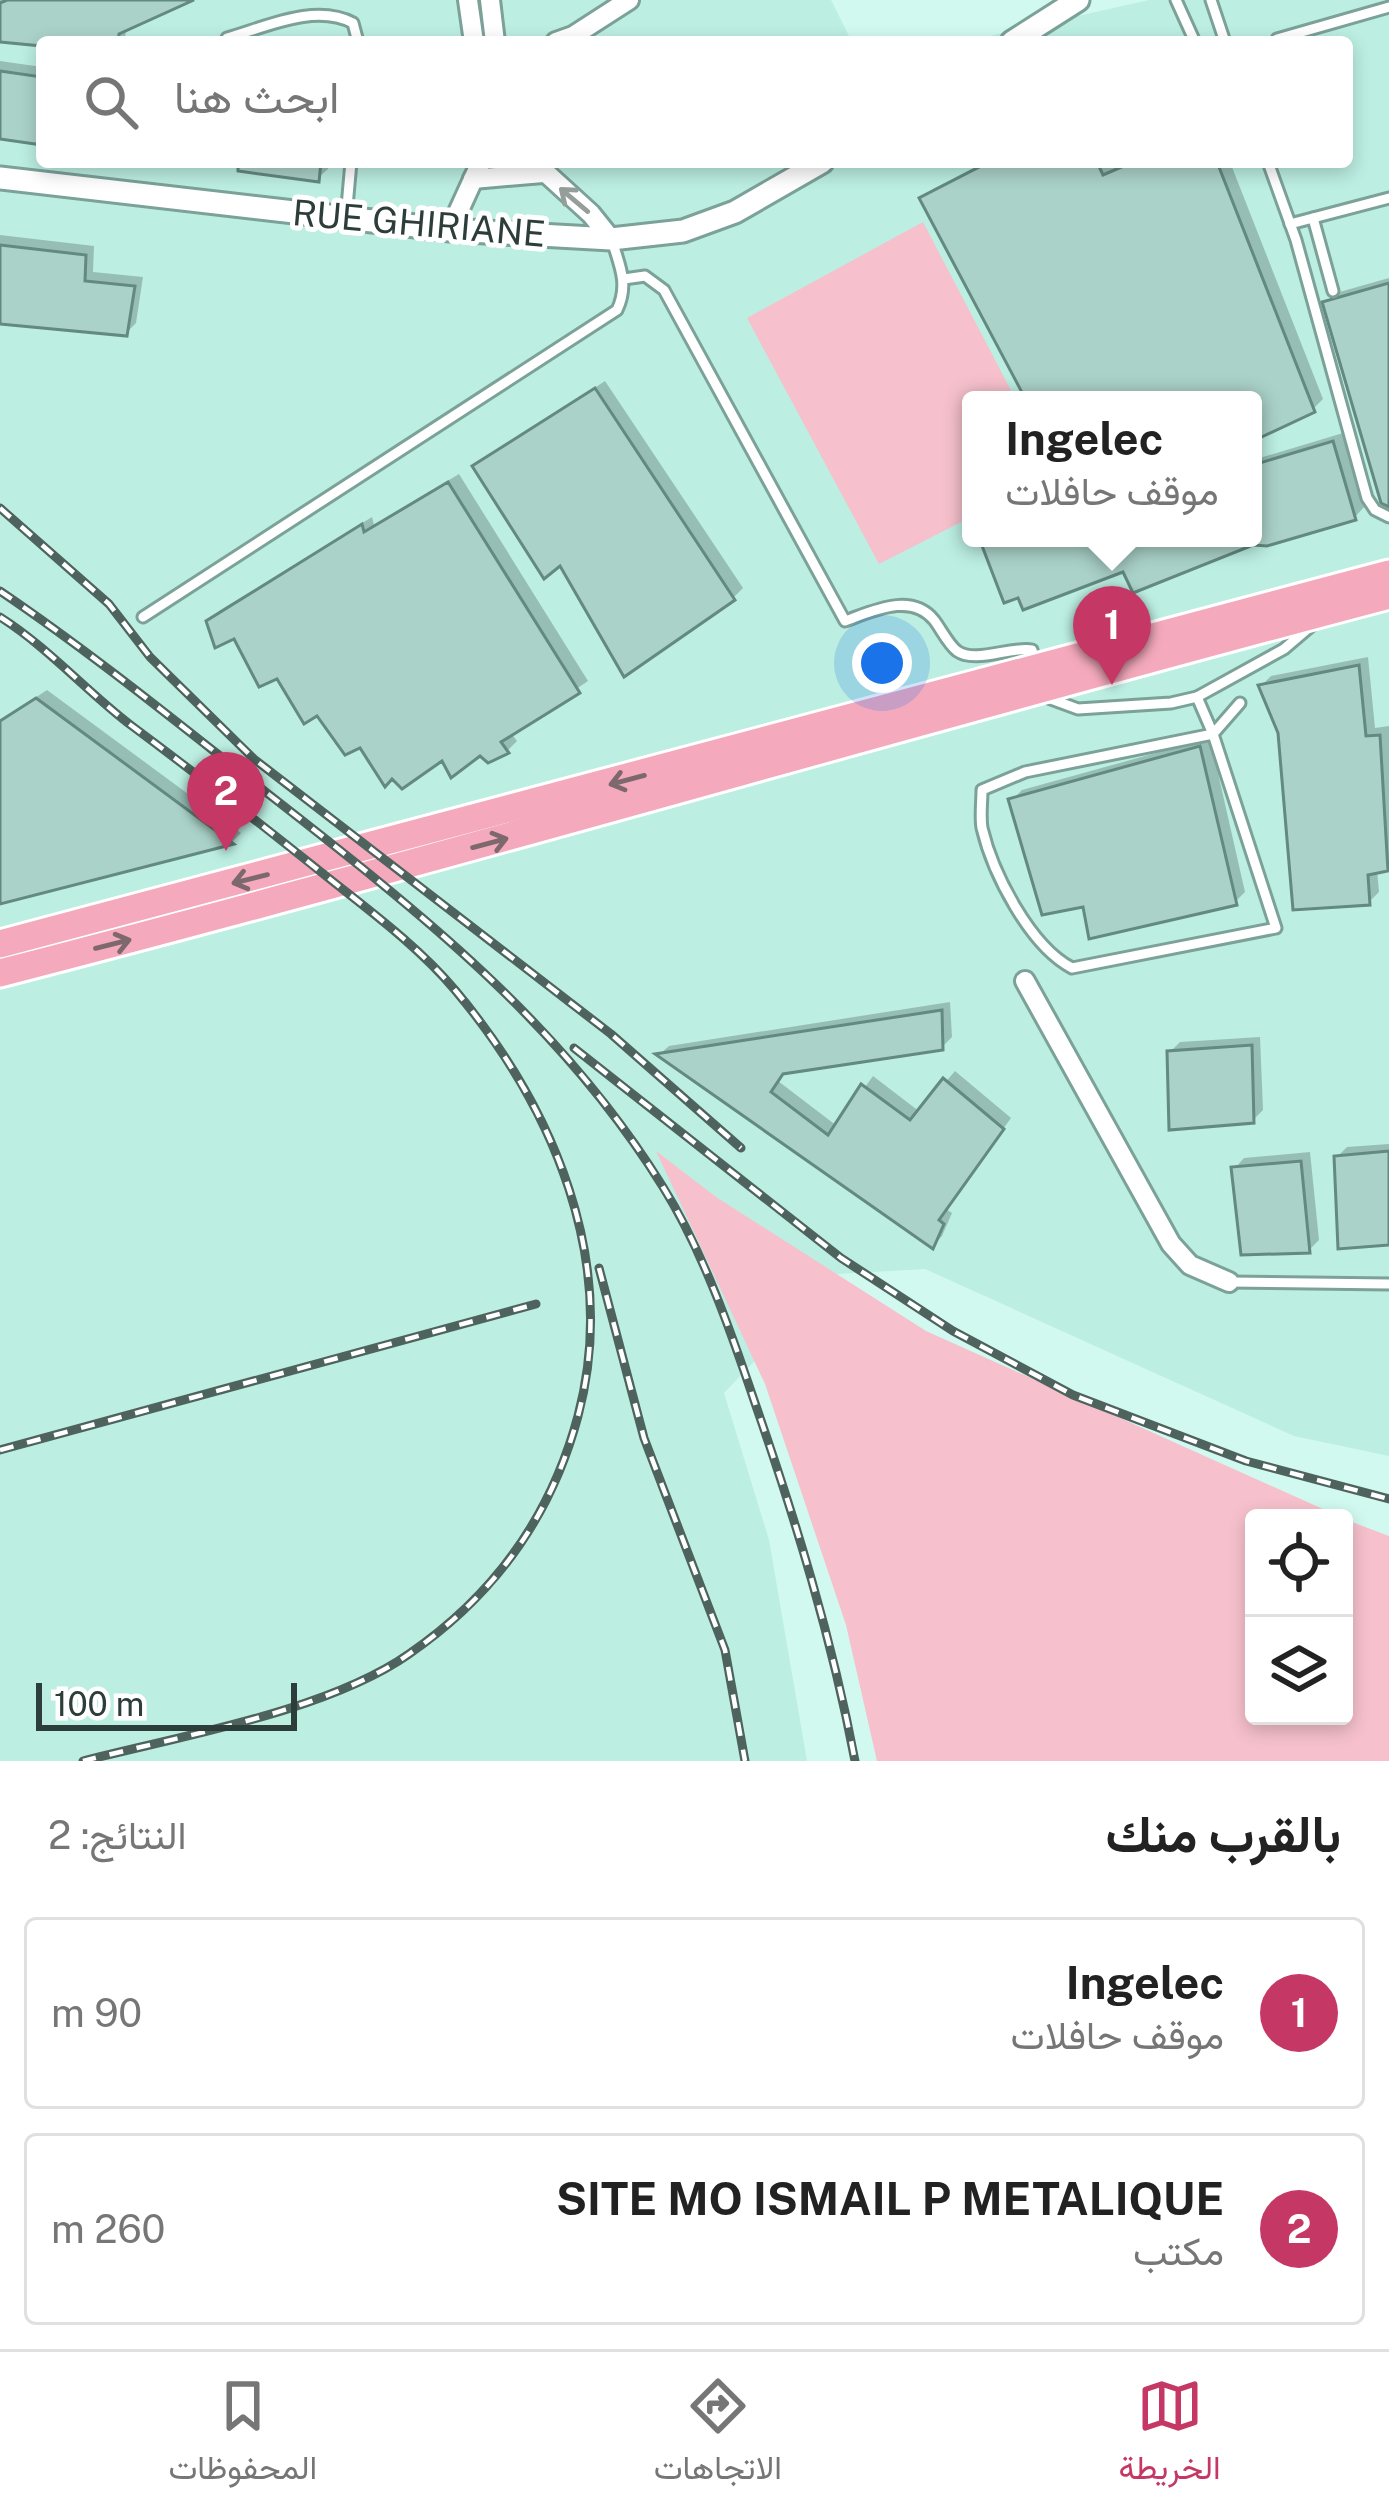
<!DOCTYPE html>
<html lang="ar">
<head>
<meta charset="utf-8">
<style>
	body { margin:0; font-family:"Public Sans",Vazirmatn,sans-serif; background:#f2f2f2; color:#222; direction:rtl }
	.controls { position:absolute; right:36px; bottom:36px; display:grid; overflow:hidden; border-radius:12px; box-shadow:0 6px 18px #0003 }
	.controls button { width:108px; height:108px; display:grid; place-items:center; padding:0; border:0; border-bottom:3px solid #e0e0e0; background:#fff; color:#222; font:60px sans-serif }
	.scale { position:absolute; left:36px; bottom:30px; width:261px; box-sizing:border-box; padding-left:12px; border:6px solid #2d3d39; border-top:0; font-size:33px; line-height:42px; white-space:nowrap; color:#2d3d39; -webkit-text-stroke:9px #fff; paint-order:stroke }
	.you { position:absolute; left:882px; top:663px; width:42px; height:42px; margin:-30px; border:9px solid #fff; border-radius:50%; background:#1a73e8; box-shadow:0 0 0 18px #1a73e833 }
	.badge { display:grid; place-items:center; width:78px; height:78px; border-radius:50%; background:#c53866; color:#fff; font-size:39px; font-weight:700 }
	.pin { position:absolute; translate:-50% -99px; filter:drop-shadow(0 3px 6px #0008) }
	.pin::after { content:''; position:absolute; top:63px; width:42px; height:36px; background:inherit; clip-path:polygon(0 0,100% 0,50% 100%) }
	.popup { position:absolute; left:962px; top:391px; width:300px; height:156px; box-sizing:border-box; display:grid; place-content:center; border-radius:12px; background:#fff; filter:drop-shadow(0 3px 9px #0005); font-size:39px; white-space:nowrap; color:#767676 }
	.popup b { font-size:45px; color:#222 }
	.popup::after { content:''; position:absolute; left:50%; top:100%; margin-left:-24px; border:24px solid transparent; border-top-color:#fff }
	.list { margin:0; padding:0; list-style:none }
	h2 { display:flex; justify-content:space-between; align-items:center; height:156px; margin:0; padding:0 48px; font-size:51px }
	h2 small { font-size:39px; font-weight:400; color:#767676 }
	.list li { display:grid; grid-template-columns:78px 1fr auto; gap:36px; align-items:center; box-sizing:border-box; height:192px; margin:0 24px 24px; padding:0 24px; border:3px solid #e0e0e0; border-radius:12px }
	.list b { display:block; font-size:45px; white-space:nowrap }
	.list p { margin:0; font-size:39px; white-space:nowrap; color:#767676 }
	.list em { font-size:39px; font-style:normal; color:#767676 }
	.icon { flex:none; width:66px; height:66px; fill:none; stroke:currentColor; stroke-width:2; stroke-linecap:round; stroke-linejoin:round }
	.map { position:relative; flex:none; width:1389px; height:1761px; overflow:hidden; direction:ltr }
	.search { position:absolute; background:#fff; box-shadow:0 6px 18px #0003; left:36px; right:36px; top:36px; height:132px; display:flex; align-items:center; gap:30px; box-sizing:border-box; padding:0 42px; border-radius:12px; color:#767676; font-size:45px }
	.sheet { height:588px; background:#fff }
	nav { display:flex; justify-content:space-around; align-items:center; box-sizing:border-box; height:168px; border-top:3px solid #e0e0e0; background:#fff; font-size:33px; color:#767676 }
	nav a { display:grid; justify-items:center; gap:6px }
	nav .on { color:#c53866 }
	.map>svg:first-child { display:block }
	.built { fill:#bceee2; fill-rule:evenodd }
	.green { fill:#f6c1cc }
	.shadow { fill:#0003 }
	.building { fill:#aad2c8; stroke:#638980; stroke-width:3 }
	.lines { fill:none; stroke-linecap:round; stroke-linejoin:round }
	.service-casing { stroke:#7ba198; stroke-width:15 }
	.minor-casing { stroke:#7ba198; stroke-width:24 }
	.tertiary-casing { stroke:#7ba198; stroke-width:27 }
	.primary-casing { stroke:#fff; stroke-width:33 }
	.service { stroke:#fff; stroke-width:9 }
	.minor { stroke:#fff; stroke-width:18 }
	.tertiary { stroke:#fff; stroke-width:21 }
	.primary { stroke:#f4a9bc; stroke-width:27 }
	.rail-casing { stroke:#4e635e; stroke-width:9 }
	.rail { stroke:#fff; stroke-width:4.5; stroke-dasharray:14; stroke-linecap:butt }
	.oneway { stroke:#969e9c }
	.oneway2 { stroke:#7d686d }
	.labels { text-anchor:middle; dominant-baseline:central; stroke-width:10; stroke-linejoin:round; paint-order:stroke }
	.street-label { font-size:36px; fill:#2d3d39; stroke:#fff }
</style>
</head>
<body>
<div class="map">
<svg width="1389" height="1761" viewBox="0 0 1389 1761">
	<rect width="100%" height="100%" fill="#d1f9ef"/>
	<path class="built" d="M0,0H831L852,42H42V162H1347V42H963L1149,0H1389V1456L1294,1436L925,1269L837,1274L724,1393L769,1540L807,1761H0ZM971,400H1253V538H971Z"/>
	<g class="green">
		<polygon points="923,222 1016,400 971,400 971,517 879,564 747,318"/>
		<polygon points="656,1151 716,1197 926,1331 1343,1518 1254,1518 1254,1716 1344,1716 1344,1519 1389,1536 1389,1761 877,1761 846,1625 765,1384"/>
	</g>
	<g class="shadow">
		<polygon points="0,0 186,0 127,27 124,42 42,43 0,39"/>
		<polygon points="0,61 42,67 42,142 0,136"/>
		<polygon points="195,162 328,162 328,169 318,178"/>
		<polygon points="985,162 1111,162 1113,167 1125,162 1230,162 1323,399 1313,409 1253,438 1253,400 1029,400 923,199 933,189"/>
		<polygon points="0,235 94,246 93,272 143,277 136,323 126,333 0,321"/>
		<polygon points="1389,278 1389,487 1326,303 1336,293"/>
		<polygon points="605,381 743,588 733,598 561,562 476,467"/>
		<polygon points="1343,433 1364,507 1355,517 1125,568 1005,600 979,538 1253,538 1253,460"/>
		<polygon points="459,474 588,681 511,733 517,741 507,751 489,760 480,752 443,757 361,744 318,712 235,635 209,621 219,611 372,517 374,525"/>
		<polygon points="1368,657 1375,728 1389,726 1389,865 1377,870 1379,892 1369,902 1261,686 1271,676"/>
		<polygon points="47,690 241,833 232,842 0,901 0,721"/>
		<polygon points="1210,738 1245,892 1235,902 1085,903 1012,800 1022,790"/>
		<polygon points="950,1002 952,1037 942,1047 785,1070 778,1081 837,1126 873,1076 920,1112 955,1071 1011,1118 946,1209 952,1213 942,1236 933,1246 660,1054 669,1046"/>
		<polygon points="1260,1037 1263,1110 1253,1120 1170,1052 1180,1042"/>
		<polygon points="1389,1144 1389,1242 1337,1157 1347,1147"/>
		<polygon points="1310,1152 1319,1240 1309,1250 1235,1168 1244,1158"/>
	</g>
	<g class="building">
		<polygon points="7,0 194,0 119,34 118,42 42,42 42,46 0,42 0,3"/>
		<polygon points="0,71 42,77 42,145 0,139"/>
		<polygon points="238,162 321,162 319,182 238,171"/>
		<polygon points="989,162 1097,162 1103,175 1133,162 1217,162 1315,412 1253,441 1253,400 1026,400 919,198"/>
		<polygon points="0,245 86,255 85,281 135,286 127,336 0,324"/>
		<polygon points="1389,283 1389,507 1381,503 1322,302"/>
		<polygon points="595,388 735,600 624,677 560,566 544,579 472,466"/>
		<polygon points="1333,441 1356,520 1267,546 1253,545 1133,593 1123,572 1023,610 1018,598 1004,603 979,538 1253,538 1253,465"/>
		<polygon points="448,482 580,693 501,742 509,753 488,763 480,756 451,778 442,761 402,789 392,779 385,787 360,748 345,755 317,716 304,724 277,679 259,687 234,639 215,648 206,621 362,524 364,532"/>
		<polygon points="1359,665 1366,736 1380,735 1388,871 1368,875 1370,905 1293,910 1278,733 1258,685"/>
		<polygon points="36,698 234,844 0,904 0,721"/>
		<polygon points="1200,746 1237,905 1089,939 1083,907 1042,915 1008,799"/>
		<polygon points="942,1010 943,1050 783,1074 771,1092 828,1135 861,1084 910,1120 943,1078 1004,1129 939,1220 944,1224 933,1249 655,1054"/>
		<polygon points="1252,1045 1254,1123 1169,1130 1167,1051"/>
		<polygon points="1389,1151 1389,1245 1338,1249 1334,1156"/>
		<polygon points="1301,1161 1310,1253 1241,1255 1231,1167"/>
	</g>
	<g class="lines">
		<defs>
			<g id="service">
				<polyline points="1176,0 1195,42"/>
				<polyline points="1211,0 1225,42"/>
				<path d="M227,38C266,27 315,3 353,23L358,42"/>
				<polyline points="1277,39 1389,7"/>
				<polyline points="1268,162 1296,240 1367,498 1375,510 1389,517"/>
				<polyline points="346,218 351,162"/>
				<polyline points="1313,218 1333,291"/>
				<polyline points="1290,224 1389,198"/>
				<path d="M624,279L645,276L664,290L845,621C873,611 911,592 934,620C941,629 948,644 957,651C975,664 1011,646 1032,650L1035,661"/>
				<path d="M143,617L617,310C629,285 620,266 612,241"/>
				<polyline points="1040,695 1078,709 1171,703 1197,697 1284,649 1311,626"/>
				<path d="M1197,697L1213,734L1276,928L1072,968C1030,946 993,874 982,828C980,816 982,802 982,790L1025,772L1213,734L1240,703"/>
				<polyline points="1229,1282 1389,1284"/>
			</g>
			<g id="minor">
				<polyline points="468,0 474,42"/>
				<polyline points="490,0 495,42"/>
				<polyline points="556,42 573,36 629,0"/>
				<polyline points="534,162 591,214 611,239"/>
				<polyline points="473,179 543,173"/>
				<polyline points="450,230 481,162"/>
				<polyline points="1025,981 1171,1244 1190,1265 1229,1282"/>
			</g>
			<g id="tertiary">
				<polyline points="1012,42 1078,0"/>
				<polyline points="0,178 450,230 611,239 683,231 735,212 822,162"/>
			</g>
			<g id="primary">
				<polyline points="0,944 1389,574"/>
				<path d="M0,973C465,853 925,717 1389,595"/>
			</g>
		</defs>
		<use href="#service" class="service-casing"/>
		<use href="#minor" class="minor-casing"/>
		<use href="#tertiary" class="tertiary-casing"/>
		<use href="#primary" class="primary-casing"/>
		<use href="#service" class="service"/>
		<use href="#minor" class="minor"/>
		<use href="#tertiary" class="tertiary"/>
		<use href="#primary" class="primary"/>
		<defs>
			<g id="rail">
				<polyline points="0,508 109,604 150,657 254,759 611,1034 741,1148"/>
				<path d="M0,591C93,654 179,724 267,793C417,910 561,1022 663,1187C703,1251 731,1332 755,1403C796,1521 832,1639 855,1761"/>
				<path d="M0,617C49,648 87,692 132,726C198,775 262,825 326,876C370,911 419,947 455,990C554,1108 619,1261 578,1416C551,1517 495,1595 409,1654C328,1711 180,1736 83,1761"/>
				<polyline points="574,1048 841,1258 953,1331 1073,1395 1246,1461 1389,1499"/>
				<polyline points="599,1268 644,1438 725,1650 745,1761"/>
				<polyline points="0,1450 536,1304"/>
			</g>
		</defs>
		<use href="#rail" class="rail-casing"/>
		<use href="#rail" class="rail"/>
	</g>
	<defs><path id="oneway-shaft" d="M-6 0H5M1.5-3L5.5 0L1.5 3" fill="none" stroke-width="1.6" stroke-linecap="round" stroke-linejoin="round" transform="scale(3)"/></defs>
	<use class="oneway" href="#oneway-shaft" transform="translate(574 200) rotate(-140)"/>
	<g class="oneway2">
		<use href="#oneway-shaft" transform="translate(627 780) rotate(165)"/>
		<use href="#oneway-shaft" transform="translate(490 843) rotate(-15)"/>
		<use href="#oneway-shaft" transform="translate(250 879) rotate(166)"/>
		<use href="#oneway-shaft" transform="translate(113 944) rotate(-14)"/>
	</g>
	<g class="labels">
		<g class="street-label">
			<text transform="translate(419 223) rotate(5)">RUE GHIRIANE</text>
		</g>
	</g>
</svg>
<div class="controls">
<button><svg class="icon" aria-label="locate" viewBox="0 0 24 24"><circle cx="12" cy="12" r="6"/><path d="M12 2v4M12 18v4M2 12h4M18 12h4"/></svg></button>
<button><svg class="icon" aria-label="layers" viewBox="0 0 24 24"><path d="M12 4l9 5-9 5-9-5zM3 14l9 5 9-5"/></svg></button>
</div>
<div class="scale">100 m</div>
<div class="you"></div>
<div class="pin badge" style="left:1112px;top:685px">1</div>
<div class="popup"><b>Ingelec</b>موقف حافلات</div>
<div class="pin badge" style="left:226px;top:851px">2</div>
<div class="search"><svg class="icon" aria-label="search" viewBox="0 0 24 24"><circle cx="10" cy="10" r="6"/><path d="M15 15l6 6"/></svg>ابحث هنا</div>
</div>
<section class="sheet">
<h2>بالقرب منك<small>النتائج: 2</small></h2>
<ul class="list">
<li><span class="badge">1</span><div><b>Ingelec</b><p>موقف حافلات</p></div><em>90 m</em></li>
<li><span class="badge">2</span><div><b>SITE MO ISMAIL P METALIQUE</b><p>مكتب</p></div><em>260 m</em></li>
</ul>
</section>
<nav>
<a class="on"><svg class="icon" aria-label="map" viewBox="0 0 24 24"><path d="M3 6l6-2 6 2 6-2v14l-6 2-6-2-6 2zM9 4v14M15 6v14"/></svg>الخريطة</a>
<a><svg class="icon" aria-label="directions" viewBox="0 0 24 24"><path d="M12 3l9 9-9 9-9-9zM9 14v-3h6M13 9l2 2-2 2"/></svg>الاتجاهات</a>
<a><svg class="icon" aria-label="saved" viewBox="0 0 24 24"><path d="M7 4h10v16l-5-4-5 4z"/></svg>المحفوظات</a>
</nav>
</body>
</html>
